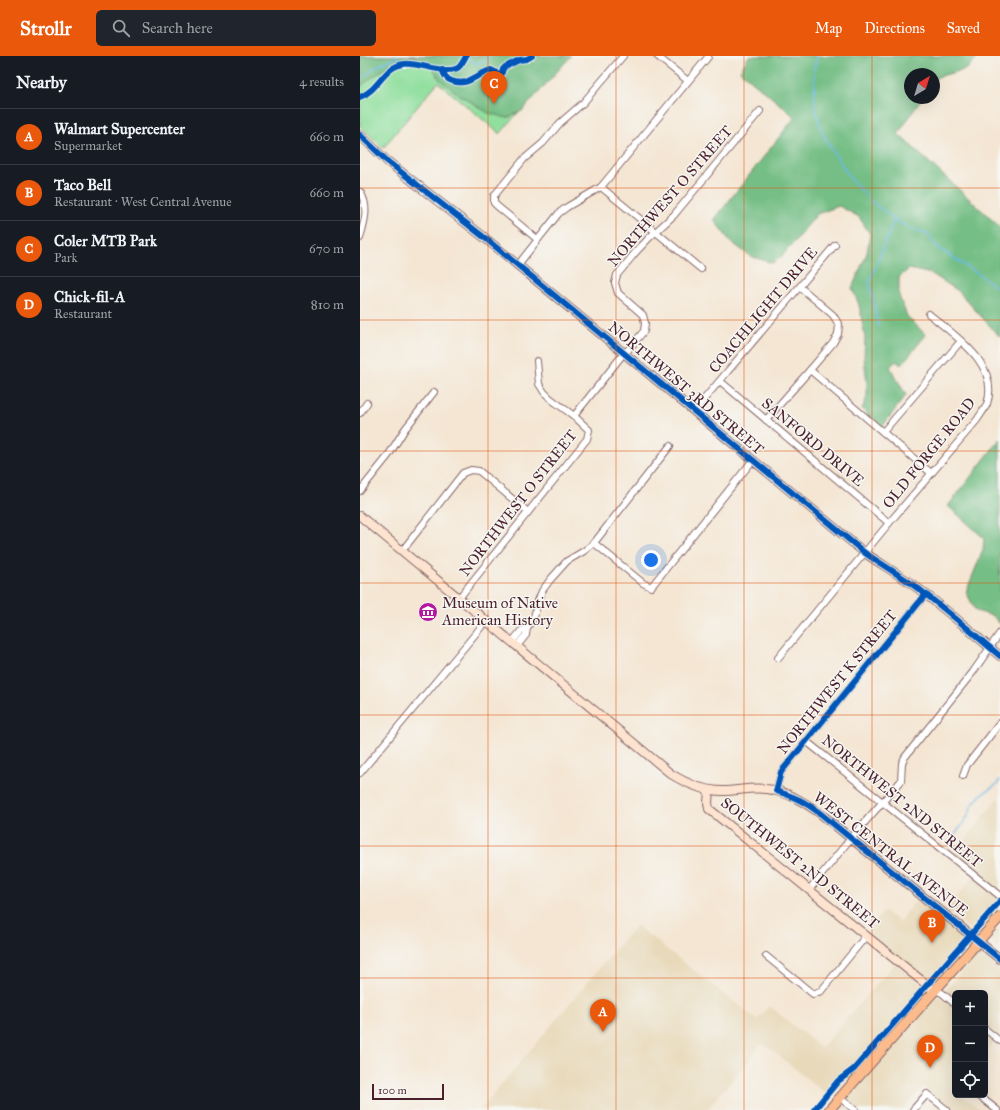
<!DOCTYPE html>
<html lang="en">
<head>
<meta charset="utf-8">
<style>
	body { margin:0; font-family:"IM FELL Great Primer",serif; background:#20242c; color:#f1f3f6 }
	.controls { position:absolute; right:12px; bottom:12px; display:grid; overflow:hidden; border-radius:6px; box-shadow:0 4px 16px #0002 }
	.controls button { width:36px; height:36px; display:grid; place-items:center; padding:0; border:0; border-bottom:1px solid #363941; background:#171b24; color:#f1f3f6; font:20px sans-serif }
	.compass { position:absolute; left:544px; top:12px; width:36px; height:36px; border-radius:50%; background:#171b24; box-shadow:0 4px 16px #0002; rotate:38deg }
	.scale { position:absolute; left:12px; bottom:10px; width:72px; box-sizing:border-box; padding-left:4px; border:2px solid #4a1f2b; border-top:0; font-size:11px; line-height:14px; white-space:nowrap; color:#4a1f2b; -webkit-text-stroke:3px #f6f6f2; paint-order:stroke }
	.you { position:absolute; left:291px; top:504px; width:14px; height:14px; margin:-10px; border:3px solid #fff; border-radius:50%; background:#1a73e8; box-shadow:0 0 0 6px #1a73e833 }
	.badge { display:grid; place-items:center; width:26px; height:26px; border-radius:50%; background:#ea580c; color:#fff; font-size:13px; font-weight:700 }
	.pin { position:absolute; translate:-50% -33px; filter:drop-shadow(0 1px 2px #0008) }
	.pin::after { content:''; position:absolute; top:21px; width:14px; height:12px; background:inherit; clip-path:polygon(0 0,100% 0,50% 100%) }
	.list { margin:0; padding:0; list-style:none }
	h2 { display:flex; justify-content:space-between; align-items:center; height:52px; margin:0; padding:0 16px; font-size:17px }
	h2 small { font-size:13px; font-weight:400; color:#9ea1a6 }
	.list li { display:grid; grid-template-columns:26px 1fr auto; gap:12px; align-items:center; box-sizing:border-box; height:56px; padding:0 16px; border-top:1px solid #363941 }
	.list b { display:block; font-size:15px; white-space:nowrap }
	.list p { margin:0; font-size:13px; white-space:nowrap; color:#9ea1a6 }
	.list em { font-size:13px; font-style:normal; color:#9ea1a6 }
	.icon { flex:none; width:22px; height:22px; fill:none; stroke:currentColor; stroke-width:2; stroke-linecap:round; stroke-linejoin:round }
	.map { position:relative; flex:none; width:640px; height:1054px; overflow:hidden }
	header { display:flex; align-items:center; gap:24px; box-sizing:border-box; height:56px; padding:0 20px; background:#ea580c; color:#fff }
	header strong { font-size:19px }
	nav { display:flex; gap:22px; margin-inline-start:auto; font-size:14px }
	.search { width:280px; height:36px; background:#20242c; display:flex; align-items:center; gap:10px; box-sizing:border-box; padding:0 14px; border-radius:6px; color:#9ea1a6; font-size:15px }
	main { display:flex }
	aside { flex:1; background:#171b24 }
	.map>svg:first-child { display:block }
	.built { fill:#e8d9ba }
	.green { fill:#90df9e; stroke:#6d7f64 }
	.forest { fill:#74be85; stroke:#5f6e58 }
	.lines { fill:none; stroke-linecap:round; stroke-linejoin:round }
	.stream { stroke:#6db9e7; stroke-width:1.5 }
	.street-casing { stroke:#866566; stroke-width:8 }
	.secondary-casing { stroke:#866566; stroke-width:10 }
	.primary-casing { stroke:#866566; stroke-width:11 }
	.street { stroke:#fff; stroke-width:6 }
	.secondary { stroke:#fde4d1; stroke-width:8 }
	.primary { stroke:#fbbb8d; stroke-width:9 }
	.cycleway-casing { stroke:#f6f6f2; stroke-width:8 }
	.cycleway { stroke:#0057b8; stroke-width:6 }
	.grid { fill:none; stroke:#e0560e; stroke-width:1; stroke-opacity:0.55 }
	.labels { text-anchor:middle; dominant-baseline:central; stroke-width:3; stroke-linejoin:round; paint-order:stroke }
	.street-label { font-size:15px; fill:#4a1f2b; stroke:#f6f6f2 }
	.poi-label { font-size:15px; fill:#4a1f2b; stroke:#f6f6f2; text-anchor:start }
</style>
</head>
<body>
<header>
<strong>Strollr</strong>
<div class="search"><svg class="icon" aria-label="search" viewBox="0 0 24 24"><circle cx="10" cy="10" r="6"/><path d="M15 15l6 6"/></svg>Search here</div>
<nav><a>Map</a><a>Directions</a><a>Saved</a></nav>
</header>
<main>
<aside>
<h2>Nearby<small>4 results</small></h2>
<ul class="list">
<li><span class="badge">A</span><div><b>Walmart Supercenter</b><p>Supermarket</p></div><em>660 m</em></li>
<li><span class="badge">B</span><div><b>Taco Bell</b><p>Restaurant · West Central Avenue</p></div><em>660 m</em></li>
<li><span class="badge">C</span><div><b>Coler MTB Park</b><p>Park</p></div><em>670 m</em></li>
<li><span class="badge">D</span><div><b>Chick-fil-A</b><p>Restaurant</p></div><em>810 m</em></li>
</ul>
</aside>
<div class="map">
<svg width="640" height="1054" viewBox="0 0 640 1054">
	<rect width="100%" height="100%" fill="#f6f6f2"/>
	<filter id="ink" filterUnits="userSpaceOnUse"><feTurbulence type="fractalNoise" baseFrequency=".025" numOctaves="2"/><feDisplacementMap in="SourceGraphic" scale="8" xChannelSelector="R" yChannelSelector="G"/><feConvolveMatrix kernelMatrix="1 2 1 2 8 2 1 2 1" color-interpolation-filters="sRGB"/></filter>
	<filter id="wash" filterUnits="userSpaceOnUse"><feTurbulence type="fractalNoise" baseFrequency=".012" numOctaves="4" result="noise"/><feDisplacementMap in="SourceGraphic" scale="16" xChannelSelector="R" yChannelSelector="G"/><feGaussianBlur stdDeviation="0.9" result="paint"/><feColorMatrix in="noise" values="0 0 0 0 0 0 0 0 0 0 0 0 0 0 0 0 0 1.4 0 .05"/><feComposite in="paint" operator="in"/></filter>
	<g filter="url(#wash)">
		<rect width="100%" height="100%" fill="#f4e6d3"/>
		<g class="built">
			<polygon points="637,743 640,745 640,848 616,878 587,854 615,818 594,799"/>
			<polygon points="558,842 609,884 571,929 506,877 524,855 539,866"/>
			<polygon points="276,869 397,964 409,950 461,992 535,907 567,933 471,1042 407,990 399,989 398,990 394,998 347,1054 120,1054"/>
			<polygon points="640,870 640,895 635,891 632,884 632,880"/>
			<polygon points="622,891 640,907 640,981 625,969 625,937 595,937 595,944 585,935"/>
			<polygon points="578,940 595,954 595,1039 602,1039 621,1054 592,1054 563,1030 543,1054 479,1054"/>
			<polygon points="625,979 634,986 625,997"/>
		</g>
		<polygon class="green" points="0,0 205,0 140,78 78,26 23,92 0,70"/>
		<g class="forest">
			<polygon points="0,0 211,0 162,55 147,62 128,57 97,37 80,24 69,6 53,1 37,5 11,22 0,31"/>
			<polygon points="389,0 618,0 607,13 577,21 574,25 574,18 550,18 550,42 562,42 538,78 640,171 640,281 597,234 572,218 549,213 539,221 539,240 547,260 566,279 541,309 536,305 530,311 546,339 522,371 502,353 507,341 507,327 504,301 505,282 499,249 492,232 507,197 510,178 499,161 479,150 457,158 424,198 413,207 390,200 370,185 354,164 435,61 380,15"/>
			<polygon points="640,383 640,568 633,560 616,555 606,536 623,494 624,482 588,450"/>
		</g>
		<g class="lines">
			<g class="stream">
				<polyline points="106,0 114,7 125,6 130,0"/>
				<polyline points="457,0 454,13 455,52 463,79 490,122 512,146 534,163 550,173 567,177 578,192 620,219 640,234"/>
				<polyline points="0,23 19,9 39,0"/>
				<polyline points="518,270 513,242 509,226 519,203 524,189 529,178 534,164"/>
				<polyline points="588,789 608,760 612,749 621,739 637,728 640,724"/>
			</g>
		</g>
	</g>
	<g filter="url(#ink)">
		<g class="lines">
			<defs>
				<g id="street">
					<polyline points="297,0 328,25"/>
					<polyline points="241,131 341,213"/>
					<path d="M0,136C10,151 4,167 0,182"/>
					<polyline points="177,183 137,150 134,147 134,140 164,103 183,87 200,67 223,47 263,0"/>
					<polyline points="157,210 199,157 207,151 241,131 348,1"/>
					<polyline points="450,314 571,417"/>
					<polyline points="360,325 529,467"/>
					<polyline points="334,355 475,189"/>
					<polyline points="0,357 7,347"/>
					<polyline points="214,360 264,297 268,294 284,275 285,267 283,259 258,237 255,227 257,219 275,197 289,182 314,159 400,55"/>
					<polyline points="406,364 450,314 473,287 478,278 479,269 473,259 440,231"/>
					<polyline points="523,376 601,285"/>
					<polyline points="0,435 28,400 45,373 74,336"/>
					<polyline points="234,487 283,527 291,531 393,404"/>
					<polyline points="42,495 103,417 111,414 119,415 168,456"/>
					<polyline points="99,542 227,383 229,374 214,360 191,343 184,336 179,328 177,305"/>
					<polyline points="152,586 161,575 167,572"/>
					<polyline points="157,590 166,579 167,572 174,561 178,545 182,535 190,524 207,505 224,495 234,487 310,390"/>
					<path d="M418,602L529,467L617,364C620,359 625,353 627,348C640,308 595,280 569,258"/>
					<polyline points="446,685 640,840"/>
					<polyline points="0,717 126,565"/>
					<polyline points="603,720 607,709 640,667"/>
					<polyline points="416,735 421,716 566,538"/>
					<polyline points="449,834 491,782 541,725 542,707 545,701 613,616 640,577"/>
					<polyline points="406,900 453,938 461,935 506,880"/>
					<polyline points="575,934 582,937 595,948"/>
					<polyline points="625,973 640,985"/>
					<polyline points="618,1039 637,1054"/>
					<polyline points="480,1042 495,1054"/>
					<polyline points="553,1054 567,1038 587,1054"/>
				</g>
				<g id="secondary">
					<path d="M0,79L27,105L125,182L505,497C524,510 545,522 564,537C590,557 615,579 640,600"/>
					<path d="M0,460L311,718C327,728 344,735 363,735C377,735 391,731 406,733C427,735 444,746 461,758L640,903"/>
					<polyline points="349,734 348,747 349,753 567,929 575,934"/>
				</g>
				<polyline id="primary" points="469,1054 640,861"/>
			</defs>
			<use href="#street" class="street-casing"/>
			<use href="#secondary" class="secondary-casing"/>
			<use href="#primary" class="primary-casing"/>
			<use href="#street" class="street"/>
			<use href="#secondary" class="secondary"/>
			<use href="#primary" class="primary"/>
			<defs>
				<g id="cycleway">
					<path d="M82,13C84,19 86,23 92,25C108,31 116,18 131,14L135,16L139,20H141L143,13L145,11L159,4L167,3L172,0"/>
					<path d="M0,41C20,33 23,11 44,8C59,6 88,20 99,11C102,8 104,4 106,0"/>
					<path d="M0,79L27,105L125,182L505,497C524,510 545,522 564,537C590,557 615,579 640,600"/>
					<path d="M566,538L421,716L416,735C436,741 445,746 461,758L640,903"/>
					<polyline points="454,1054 478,1025 494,1013 640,845"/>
				</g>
			</defs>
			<use href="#cycleway" class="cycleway-casing"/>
			<use href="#cycleway" class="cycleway"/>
		</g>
	</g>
	<path class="grid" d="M128,0V1054M256,0V1054M384,0V1054M512,0V1054M0,132H640M0,264H640M0,395H640M0,527H640M0,659H640M0,790H640M0,922H640"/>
	<defs>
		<symbol id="museum-disc" viewBox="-11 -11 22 22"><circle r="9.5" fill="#b5179e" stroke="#f6f6f2"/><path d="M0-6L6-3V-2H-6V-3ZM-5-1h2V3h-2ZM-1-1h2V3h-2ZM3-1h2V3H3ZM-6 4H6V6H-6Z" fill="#fff"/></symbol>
	</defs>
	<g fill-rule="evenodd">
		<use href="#museum-disc" x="57" y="545" width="22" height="22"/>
	</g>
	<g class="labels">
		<g class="street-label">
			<text transform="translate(310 140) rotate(-49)">NORTHWEST O STREET</text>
			<text transform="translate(403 254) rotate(-50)">COACHLIGHT DRIVE</text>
			<text transform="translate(326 332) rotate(40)">NORTHWEST 3RD STREET</text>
			<text transform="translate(453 386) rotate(40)">SANFORD DRIVE</text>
			<text transform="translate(569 397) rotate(-51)">OLD FORGE ROAD</text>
			<text transform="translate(158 447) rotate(-52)">NORTHWEST O STREET</text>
			<text transform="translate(477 626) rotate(-51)">NORTHWEST K STREET</text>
			<text transform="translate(542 745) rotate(39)">NORTHWEST 2ND STREET</text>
			<text transform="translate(531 798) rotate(38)">WEST CENTRAL AVENUE</text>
			<text transform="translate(440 807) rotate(39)">SOUTHWEST 2ND STREET</text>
		</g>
		<g class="poi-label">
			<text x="82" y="547">Museum of Native<tspan x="82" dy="17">American History</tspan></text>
		</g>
	</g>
</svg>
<div class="controls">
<button>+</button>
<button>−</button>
<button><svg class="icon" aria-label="locate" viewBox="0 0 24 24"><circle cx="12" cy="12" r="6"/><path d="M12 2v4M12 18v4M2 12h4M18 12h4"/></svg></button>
</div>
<svg class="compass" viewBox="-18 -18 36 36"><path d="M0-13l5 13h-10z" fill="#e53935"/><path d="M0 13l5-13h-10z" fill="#9ea1a6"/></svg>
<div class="scale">100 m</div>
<div class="you"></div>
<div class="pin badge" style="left:243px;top:976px">A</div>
<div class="pin badge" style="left:572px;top:887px">B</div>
<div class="pin badge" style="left:134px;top:48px">C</div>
<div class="pin badge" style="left:570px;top:1012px">D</div>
</div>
</main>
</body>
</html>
